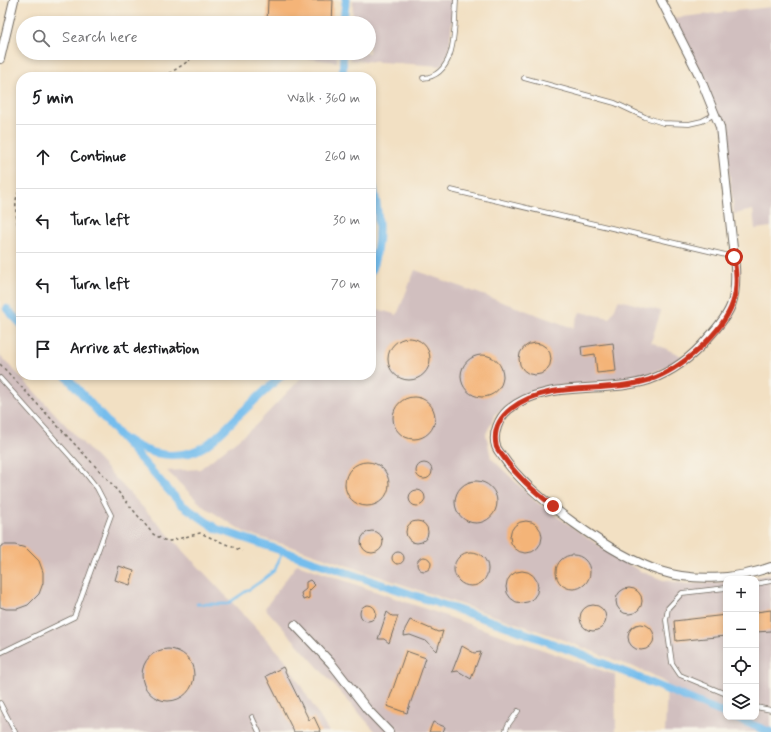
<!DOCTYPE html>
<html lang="en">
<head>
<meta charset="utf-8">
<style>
	body { margin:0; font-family:Mynerve,sans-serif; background:#f2f2f2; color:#202124 }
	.controls { position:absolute; right:12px; bottom:12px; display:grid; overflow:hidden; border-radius:8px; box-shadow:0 2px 6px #0003 }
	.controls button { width:36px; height:36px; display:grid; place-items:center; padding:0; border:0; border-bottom:1px solid #e0e0e0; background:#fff; color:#202124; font:20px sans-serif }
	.stop { position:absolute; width:12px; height:12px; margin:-9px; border:3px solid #c8321e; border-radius:50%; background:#fff }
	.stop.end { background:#c8321e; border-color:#fff; box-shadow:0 1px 4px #0008 }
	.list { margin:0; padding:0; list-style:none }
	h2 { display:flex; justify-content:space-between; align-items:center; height:52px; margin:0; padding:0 16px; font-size:17px }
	h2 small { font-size:13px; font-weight:400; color:#757577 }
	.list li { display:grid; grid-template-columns:26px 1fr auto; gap:12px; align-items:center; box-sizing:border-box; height:64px; padding:0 16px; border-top:1px solid #e0e0e0 }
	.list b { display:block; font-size:15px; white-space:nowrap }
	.list em { font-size:13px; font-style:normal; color:#757577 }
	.icon { flex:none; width:22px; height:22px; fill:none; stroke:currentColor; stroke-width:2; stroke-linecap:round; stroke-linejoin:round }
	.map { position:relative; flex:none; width:771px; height:732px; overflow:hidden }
	.search { position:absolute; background:#fff; box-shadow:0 2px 6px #0003; left:16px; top:16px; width:360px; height:44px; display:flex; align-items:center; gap:10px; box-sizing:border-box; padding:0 14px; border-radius:22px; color:#757577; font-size:15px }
	.panel { position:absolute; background:#fff; box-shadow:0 2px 6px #0003; left:16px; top:72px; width:360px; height:308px; border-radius:16px }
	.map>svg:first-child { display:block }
	.industrial { fill:#d1bfbf }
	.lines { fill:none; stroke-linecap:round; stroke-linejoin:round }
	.stream { stroke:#75bded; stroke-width:2.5 }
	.canal { stroke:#75bded; stroke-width:8 }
	.building { fill:#f4b478 }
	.lane-casing { stroke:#716a60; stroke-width:5.5 }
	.street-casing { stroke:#716a60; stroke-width:10 }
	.path { stroke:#716a60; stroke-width:1.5; stroke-dasharray:3 3; stroke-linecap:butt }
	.lane { stroke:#fff; stroke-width:4 }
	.street { stroke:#fff; stroke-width:8 }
	.route { stroke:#c8321e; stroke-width:5 }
</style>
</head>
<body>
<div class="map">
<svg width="771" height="732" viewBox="0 0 771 732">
	<rect width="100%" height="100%" fill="#f7f3e8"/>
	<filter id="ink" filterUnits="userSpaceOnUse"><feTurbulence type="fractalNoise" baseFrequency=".025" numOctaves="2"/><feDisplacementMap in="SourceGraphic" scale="8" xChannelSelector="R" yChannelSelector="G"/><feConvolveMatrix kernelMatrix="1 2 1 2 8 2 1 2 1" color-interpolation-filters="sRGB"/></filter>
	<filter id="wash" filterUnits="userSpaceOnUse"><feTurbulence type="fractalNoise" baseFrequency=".012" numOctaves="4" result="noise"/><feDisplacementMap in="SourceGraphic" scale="16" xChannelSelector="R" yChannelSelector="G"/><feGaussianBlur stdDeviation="0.9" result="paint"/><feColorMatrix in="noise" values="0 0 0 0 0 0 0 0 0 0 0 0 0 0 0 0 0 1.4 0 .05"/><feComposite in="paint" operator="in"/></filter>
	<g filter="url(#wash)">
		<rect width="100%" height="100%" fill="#f2e0c3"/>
		<g class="industrial">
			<polygon points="353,0 454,0 449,52 442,66 350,60 350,53 369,53 369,23 352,23"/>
			<polygon points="771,7 771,227 755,229 753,210 734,214 725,136 673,18"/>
			<polygon points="268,53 337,53 337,62"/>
			<polygon points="415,270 573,328 580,312 610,318 619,300 661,311 651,342 684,357 664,368 639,377 558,386 523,396 495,414 486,434 491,458 535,501 608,552 640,571 663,580 687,584 726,582 726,717 756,717 756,579 745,579 771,574 771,732 665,732 667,684 651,674 553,636 299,549 246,533 203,506 167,471 200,469 255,426 304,375 371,375 371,307 397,315"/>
			<polygon points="0,355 284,658 329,732 0,732"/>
			<polygon points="297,564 615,675 616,732 376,732 265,608"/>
		</g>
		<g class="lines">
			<polyline class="stream" points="197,604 227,604 260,582 275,570 282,552"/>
			<g class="canal">
				<polyline points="343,23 346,0"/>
				<polyline points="343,53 343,77"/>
				<path d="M371,177C379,210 383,239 371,271"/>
				<polyline points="7,309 21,324"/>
				<polyline points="65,375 181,504 217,529 512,628 598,661 726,714"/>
				<path d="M127,440C149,456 181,461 205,446C217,438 227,427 237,417C252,403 267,389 282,375"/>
				<polyline points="733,717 770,732"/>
			</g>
		</g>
		<g id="blocks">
			<g class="building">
				<polygon points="268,0 333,0 332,23 267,23"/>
				<circle cx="409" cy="359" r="21"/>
				<circle cx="535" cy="359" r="16"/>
				<polygon points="613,343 616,371 597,373 595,354 582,356 581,347"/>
				<circle cx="482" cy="376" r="21"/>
				<circle cx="414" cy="418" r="21"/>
				<circle cx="367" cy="484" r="22"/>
				<circle cx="424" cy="471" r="8"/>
				<circle cx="476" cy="502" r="21"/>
				<circle cx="417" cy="498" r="8"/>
				<circle cx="417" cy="532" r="11"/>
				<circle cx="526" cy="537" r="16"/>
				<circle cx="372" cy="542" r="11"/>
				<polygon points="3,545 15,545 26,548 39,561 43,572 43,583 39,594 28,605 17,609 6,609 0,607 0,547"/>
				<circle cx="471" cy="569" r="17"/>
				<circle cx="398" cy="558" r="6"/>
				<circle cx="573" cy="572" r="17"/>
				<circle cx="424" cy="564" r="7"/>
				<polygon points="119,566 134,571 130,585 115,580"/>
				<circle cx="522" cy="587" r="16"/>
				<polygon points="310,580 315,585 309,591 309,598 303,600 301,593 306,589 306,582"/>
				<circle cx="629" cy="601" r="13"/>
				<circle cx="368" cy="613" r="8"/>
				<circle cx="593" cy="618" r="13"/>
				<polygon points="771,610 771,631 756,632 756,612"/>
				<polygon points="387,612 392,616 398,616 389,643 384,639 378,639"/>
				<polygon points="726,615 726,636 676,641 674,621"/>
				<polygon points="410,620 438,632 443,631 437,651 426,641 410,635 404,636 405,629"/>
				<circle cx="641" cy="637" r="13"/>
				<polygon points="462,646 474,653 481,652 471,679 458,671 452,672"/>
				<circle cx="168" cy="675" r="26"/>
				<polygon points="406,651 426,658 407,713 387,706"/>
				<polygon points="283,667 309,720 314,717 321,732 294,732 266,676"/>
				<polygon points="433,722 445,727 443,732 429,732"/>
			</g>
		</g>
	</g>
	<g filter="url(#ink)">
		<use href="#blocks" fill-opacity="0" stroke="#716a60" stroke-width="1"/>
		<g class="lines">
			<defs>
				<g id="lane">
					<path d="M423,78C458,75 454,26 456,0"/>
					<polyline points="524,78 615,103 645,117 663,123 689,124 702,121 715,114"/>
					<polyline points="451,190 734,257"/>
					<polyline points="0,378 86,474 97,488 111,515 74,617 0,653"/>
					<polyline points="756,584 771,581"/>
					<polyline points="726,588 682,593 668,608 666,620 672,663 680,675 726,694"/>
					<polyline points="0,703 15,732"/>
					<polyline points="756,707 771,710"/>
					<polyline points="252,717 259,732"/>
					<polyline points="505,732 508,725 518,711"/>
				</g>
				<g id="street">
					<path d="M661,0L699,75L720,127L735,267C737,301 731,313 708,338C693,356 672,372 649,380C606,394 544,379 508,410C499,418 492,434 496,446C497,450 501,454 503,457C529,496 615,557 660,571C694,582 738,579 771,567"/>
					<polyline points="0,59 14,0"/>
					<polyline points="295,625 331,663 367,709 389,732"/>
				</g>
			</defs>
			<use href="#lane" class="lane-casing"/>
			<use href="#street" class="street-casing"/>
			<g class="path">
				<polyline points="164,77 190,60"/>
				<path d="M19,242C20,226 10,200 21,189"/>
				<polyline points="0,364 110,482 153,534 164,540 170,541 200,533 242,551"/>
			</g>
			<use href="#lane" class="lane"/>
			<use href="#street" class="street"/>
		</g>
	</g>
	<g class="lines" filter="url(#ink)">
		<path class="route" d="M553,506C534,491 516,476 502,455C500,452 496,449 496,445C490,414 524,397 550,392C582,386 617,390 649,380C680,370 723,333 733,302C738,287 736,271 734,257"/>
	</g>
</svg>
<div class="controls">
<button>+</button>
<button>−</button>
<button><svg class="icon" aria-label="locate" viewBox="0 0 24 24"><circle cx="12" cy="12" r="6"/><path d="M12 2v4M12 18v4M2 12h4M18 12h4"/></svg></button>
<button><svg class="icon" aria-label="layers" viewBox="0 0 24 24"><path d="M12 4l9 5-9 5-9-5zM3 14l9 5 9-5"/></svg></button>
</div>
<div class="stop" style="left:734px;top:257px"></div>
<div class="stop end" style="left:553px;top:506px"></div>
<div class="search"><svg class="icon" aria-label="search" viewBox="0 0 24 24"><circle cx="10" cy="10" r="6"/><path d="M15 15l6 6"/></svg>Search here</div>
<section class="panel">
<h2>5 min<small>Walk · 360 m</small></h2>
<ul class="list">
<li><svg class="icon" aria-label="ahead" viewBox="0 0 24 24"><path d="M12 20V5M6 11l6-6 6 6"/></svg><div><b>Continue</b></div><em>260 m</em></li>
<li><svg class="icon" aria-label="left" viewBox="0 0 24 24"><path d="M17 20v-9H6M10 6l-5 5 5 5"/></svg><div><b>Turn left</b></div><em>30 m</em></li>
<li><svg class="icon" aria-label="left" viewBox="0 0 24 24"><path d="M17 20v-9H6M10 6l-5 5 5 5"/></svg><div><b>Turn left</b></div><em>70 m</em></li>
<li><svg class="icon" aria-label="arrive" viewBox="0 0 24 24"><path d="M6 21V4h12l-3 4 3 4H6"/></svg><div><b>Arrive at destination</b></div></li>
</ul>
</section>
</div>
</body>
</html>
